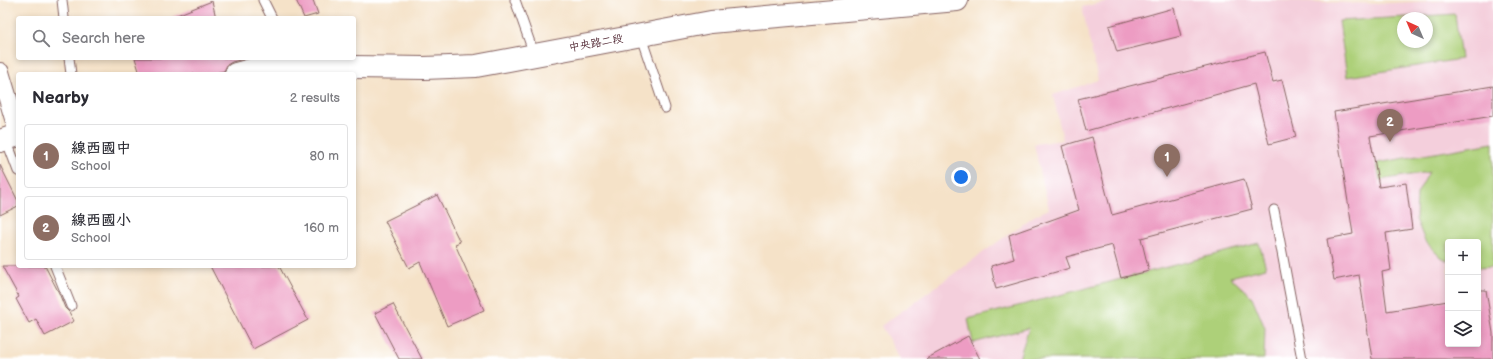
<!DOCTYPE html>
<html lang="en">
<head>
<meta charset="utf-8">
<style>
	body { margin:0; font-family:"Balsamiq Sans","LXGW WenKai TC",sans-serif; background:#f7f7f7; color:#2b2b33 }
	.controls { position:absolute; right:12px; bottom:12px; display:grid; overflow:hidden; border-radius:4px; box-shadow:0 2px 6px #0003 }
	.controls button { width:36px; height:36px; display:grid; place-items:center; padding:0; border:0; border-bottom:1px solid #e1e1e2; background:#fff; color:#2b2b33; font:20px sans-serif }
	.compass { position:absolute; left:1397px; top:12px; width:36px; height:36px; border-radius:50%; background:#fff; box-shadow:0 2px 6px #0003; rotate:316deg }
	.you { position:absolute; left:961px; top:177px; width:14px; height:14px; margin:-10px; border:3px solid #fff; border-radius:50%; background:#1a73e8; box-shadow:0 0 0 6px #1a73e833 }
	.badge { display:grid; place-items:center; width:26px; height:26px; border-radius:50%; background:#1f6fb2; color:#fff; font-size:13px; font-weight:700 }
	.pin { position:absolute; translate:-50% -33px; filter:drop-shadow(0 1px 2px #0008) }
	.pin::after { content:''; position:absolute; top:21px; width:14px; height:12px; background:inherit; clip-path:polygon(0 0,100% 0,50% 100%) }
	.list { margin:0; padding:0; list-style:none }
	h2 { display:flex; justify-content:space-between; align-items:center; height:52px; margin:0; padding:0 16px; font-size:17px }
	h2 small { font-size:13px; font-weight:400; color:#7c7c81 }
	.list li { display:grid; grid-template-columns:26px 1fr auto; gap:12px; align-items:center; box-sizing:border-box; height:64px; margin:0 8px 8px; padding:0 8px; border:1px solid #e1e1e2; border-radius:4px }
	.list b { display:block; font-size:15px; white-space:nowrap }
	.list p { margin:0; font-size:13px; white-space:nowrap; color:#7c7c81 }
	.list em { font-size:13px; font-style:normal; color:#7c7c81 }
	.icon { flex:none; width:22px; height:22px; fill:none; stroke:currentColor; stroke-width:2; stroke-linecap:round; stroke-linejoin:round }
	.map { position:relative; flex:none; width:1493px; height:359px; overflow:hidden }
	.search { position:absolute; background:#fff; box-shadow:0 2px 6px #0003; left:16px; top:16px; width:340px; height:44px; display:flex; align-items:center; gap:10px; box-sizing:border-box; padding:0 14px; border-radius:4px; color:#7c7c81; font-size:15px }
	.panel { position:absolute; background:#fff; box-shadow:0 2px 6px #0003; left:16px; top:72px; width:340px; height:196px; border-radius:4px }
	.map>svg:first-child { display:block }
	.built { fill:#f4cfdc; fill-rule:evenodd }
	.green { fill:#add079; stroke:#7c7852; fill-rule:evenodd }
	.building { fill:#ed9cc3 }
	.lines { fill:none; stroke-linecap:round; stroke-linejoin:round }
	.lane-casing { stroke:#866362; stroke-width:11 }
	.street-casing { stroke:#866362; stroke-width:20 }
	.secondary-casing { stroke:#866362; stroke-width:24 }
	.lane { stroke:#fff; stroke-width:9 }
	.street { stroke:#fff; stroke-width:18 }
	.secondary { stroke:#fff; stroke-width:22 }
	.labels { text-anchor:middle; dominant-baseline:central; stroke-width:3; stroke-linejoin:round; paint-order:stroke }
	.street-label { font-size:11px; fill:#4a1f2b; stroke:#fff }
</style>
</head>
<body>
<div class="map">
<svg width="1493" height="359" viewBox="0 0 1493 359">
	<rect width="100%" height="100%" fill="#fff"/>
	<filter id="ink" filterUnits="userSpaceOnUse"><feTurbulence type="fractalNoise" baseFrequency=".025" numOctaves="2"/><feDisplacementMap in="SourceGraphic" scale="8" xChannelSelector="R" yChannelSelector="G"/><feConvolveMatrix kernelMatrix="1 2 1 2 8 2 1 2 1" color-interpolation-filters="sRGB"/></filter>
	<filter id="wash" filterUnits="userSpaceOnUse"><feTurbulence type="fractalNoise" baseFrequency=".012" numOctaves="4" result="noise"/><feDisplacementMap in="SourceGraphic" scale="16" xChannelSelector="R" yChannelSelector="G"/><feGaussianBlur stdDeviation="0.9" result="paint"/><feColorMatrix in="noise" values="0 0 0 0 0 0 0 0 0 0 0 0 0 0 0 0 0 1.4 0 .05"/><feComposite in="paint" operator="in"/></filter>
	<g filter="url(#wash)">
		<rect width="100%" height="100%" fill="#f5e2c8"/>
		<path class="built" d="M1112,0H1271L1373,4L1457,0H1493V359H900L881,326L1034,216L1049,209L1034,144L1063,140L1053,95L1098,80L1082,7ZM1403,18H1427V42H1403ZM1448,242H1478V344H1448Z"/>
		<g class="green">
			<path d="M1455,14L1461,59L1347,77L1339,21ZM1403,18H1427V42H1403Z"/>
			<polygon points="1493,143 1493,267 1478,268 1478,242 1448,242 1448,261 1440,257 1425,241 1416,219 1417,194 1429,172 1380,180 1377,163"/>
			<polygon points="1259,243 1266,268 1230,277 1252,297 1265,328 1264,359 1020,359 1020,355 1029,328 973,343 968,319"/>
		</g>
		<g id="blocks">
			<g class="building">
				<polygon points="296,0 313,0 318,14 304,18"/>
				<polygon points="212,1 216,18 172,18 172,17"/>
				<polygon points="1174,8 1181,36 1117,52 1109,26"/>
				<polygon points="1265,52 1273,82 1282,80 1296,137 1269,144 1254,84 1086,131 1078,99"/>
				<polygon points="135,58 248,58 232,62 227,65 224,71 211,74 140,74"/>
				<polygon points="1493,86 1493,116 1370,136 1379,187 1406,183 1412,229 1386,233 1391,270 1382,272 1387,311 1448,301 1448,344 1478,344 1478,290 1486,290 1493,333 1493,359 1372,359 1359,275 1334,280 1327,239 1353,234 1334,112"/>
				<polygon points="1092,137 1112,215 1244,179 1252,209 1141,238 1149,271 1121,278 1112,245 1066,257 1070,268 996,289 991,266 1014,259 1009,235 1079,210 1062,146"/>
				<polygon points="0,165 18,201 18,206 0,215"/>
				<polygon points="437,195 460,242 455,244 484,310 447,326 420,262 409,268 385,221"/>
				<polygon points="2,266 45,266 59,293 65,308 69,312 74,321 45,336 36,319 29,323 16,299 19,297"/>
				<polygon points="210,266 279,266 308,320 253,349"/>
				<polygon points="393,304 422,359 399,359 375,313"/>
				<polygon points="968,336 980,359 926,359"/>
			</g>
		</g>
	</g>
	<g filter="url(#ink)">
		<use href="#blocks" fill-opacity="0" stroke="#866362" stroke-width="1"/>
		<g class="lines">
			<defs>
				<g id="lane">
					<polyline points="62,0 64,18"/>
					<polyline points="263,0 272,18"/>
					<polyline points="515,0 534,54"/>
					<polyline points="640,34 665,108"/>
					<polyline points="69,58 71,74"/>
					<polyline points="6,139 18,171"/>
					<polyline points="1274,210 1302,359"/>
					<polyline points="55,266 71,306"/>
				</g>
				<polyline id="street" points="0,72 18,132"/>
				<g id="secondary">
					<polyline points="236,74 255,69 283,66 424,68 476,66 711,22 957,0"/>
					<polyline points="0,141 18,135"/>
				</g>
			</defs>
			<use href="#lane" class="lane-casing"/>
			<use href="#street" class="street-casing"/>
			<use href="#secondary" class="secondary-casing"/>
			<use href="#lane" class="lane"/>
			<use href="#street" class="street"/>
			<use href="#secondary" class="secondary"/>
		</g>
	</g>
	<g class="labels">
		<g class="street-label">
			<text transform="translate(596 43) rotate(-10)">中央路二段</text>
		</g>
	</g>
</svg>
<div class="controls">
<button>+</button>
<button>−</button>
<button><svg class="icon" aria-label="layers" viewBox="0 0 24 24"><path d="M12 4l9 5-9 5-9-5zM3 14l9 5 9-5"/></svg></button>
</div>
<svg class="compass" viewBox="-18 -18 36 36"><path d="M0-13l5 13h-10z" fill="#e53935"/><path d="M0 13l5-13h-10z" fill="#7c7c81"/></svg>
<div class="you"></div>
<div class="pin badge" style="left:1167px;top:177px;background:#8d6e63">1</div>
<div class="pin badge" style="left:1390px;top:142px;background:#8d6e63">2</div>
<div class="search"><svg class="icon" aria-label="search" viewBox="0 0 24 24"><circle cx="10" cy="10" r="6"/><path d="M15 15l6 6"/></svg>Search here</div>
<section class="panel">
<h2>Nearby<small>2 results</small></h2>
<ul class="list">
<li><span class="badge" style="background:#8d6e63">1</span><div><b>線西國中</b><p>School</p></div><em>80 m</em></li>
<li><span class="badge" style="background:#8d6e63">2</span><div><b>線西國小</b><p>School</p></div><em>160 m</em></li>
</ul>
</section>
</div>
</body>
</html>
